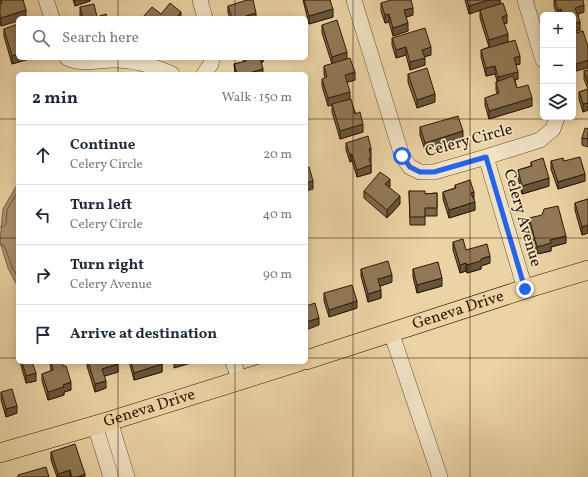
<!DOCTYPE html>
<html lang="en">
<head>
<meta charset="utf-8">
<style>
	body { margin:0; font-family:Vollkorn,serif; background:#f6f6f7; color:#1f2937 }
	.controls { position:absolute; right:12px; top:12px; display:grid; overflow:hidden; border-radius:6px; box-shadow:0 2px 10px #0003 }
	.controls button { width:36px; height:36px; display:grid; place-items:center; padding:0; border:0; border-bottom:1px solid #e0e1e3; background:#fff; color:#1f2937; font:20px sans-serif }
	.stop { position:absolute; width:12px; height:12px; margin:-9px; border:3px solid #2563eb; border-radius:50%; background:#fff }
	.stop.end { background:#2563eb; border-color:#fff; box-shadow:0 1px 4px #0008 }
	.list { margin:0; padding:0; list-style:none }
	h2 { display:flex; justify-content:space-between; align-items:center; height:52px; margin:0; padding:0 16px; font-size:17px }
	h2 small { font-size:13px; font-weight:400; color:#747a83 }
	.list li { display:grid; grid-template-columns:26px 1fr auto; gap:12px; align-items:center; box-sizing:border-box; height:60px; padding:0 16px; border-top:1px solid #e0e1e3 }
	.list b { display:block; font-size:15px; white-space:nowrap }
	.list p { margin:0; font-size:13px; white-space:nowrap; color:#747a83 }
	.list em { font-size:13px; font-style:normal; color:#747a83 }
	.icon { flex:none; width:22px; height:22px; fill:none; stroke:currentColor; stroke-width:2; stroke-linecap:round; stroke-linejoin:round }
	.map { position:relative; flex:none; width:588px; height:477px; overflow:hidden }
	.search { position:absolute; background:#fff; box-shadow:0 2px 10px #0003; left:16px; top:16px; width:292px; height:44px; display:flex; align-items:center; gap:10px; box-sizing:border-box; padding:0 14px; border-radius:6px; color:#747a83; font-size:15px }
	.panel { position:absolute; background:#fff; box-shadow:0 2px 10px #0003; left:16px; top:72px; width:292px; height:292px; border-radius:6px }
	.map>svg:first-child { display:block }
	.water { fill:#aa936d; stroke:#796242 }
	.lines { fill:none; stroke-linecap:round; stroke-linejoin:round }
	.shore { stroke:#6c5637; stroke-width:1 }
	.minor-casing { stroke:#5e472a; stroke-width:16 }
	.major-casing { stroke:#2f1801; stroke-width:20 }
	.minor { stroke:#f1e2c4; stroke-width:15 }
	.major { stroke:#ead3a5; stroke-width:19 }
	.wall { fill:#7c684a; stroke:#2f1801 }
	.shaded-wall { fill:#65553c; stroke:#2f1801 }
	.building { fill:#907956; stroke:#2f1801 }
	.route { stroke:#2563eb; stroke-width:5 }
	.grid { fill:none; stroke:#2f1801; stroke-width:1; stroke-opacity:0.55 }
	.labels { text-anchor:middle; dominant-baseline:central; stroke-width:3.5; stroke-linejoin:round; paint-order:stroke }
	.street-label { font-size:16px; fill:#2f1801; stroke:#f1e2c4 }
</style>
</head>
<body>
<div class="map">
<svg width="588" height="477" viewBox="0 0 588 477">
	<rect width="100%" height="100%" fill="#ead3a5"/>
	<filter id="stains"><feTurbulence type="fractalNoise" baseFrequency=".005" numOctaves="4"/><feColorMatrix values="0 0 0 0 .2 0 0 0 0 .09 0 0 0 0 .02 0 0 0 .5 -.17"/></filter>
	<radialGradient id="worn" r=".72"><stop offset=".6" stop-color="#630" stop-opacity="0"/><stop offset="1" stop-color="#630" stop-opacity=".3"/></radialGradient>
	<polygon class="water" points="18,183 18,287 8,268 0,242 3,209"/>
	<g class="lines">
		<g class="shore">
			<polyline points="0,227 3,227 6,224 7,210 18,191"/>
			<polyline points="0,244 3,245 5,247 12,267 18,278"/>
		</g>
		<defs>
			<g id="minor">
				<polyline points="46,0 52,18"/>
				<polyline points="200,0 205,18"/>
				<polyline points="354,0 402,156 410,167 420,172 434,172 486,157 540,140 553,129 557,117"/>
				<polyline points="525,0 543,60"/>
				<path d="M67,58C81,65 99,60 114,60C133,60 154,66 172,74"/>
				<polyline points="204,74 211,64 212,58"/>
				<polyline points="486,157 525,289"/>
				<polyline points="391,332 440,477"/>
				<polyline points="233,362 240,381"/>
				<polyline points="110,421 127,477"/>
				<polyline points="95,425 111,477"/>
			</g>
			<g id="major">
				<path id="s1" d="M306,360L525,289L588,270"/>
				<path id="s2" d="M0,453L110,421L298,362"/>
			</g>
		</defs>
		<use href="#minor" class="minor-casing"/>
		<use href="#major" class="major-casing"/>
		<use href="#minor" class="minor"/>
		<use href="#major" class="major"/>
	</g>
	<g class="wall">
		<polygon points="0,0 23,0 26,18 1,26 0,23"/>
		<polygon points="73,0 90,0 90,1 75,6"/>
		<polygon points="303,0 330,0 333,17 309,24"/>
		<polygon points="465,0 500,0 500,4 507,23 504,24 508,42 520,64 516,65 518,79 515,80 517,88 532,106 489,119 485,105 485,98 497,94 496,90 496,82 497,81 495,74 486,76 481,57 481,50 489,47 480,18 480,10 469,14"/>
		<polygon points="554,0 584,12 578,14 580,30 573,32 573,15 557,15 554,6"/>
		<polygon points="381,3 413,15 406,17 408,31 393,36 389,22 385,23 381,11"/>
		<polygon points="228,6 256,18 230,18 228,13"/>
		<polygon points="80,7 97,17 107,18 81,18 80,15"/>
		<polygon points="322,25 347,59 355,80 347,82 350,99 363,132 340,139 332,112 332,105 328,106 322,86 322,79 325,78 324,74 324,66 332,64 322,33"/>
		<polygon points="4,29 18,58 32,58 12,64 4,36"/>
		<polygon points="583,31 576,71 573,61 573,34"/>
		<polygon points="392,38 431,55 424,57 425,65 410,70 406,55 396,58 392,45"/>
		<polygon points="243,58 263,58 263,62 261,63 263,74 235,74 234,64 244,62"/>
		<polygon points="588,70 588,110 583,112 579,99 579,92 588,89 584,79 584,71"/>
		<polygon points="408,74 435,102 417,108 408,82"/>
		<polygon points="420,127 463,139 425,150 420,135"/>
		<polygon points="588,129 588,147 582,145 582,138"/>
		<polygon points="346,143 371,156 371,173 357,177 352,161 350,162 346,150"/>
		<polygon points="551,161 564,161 585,181 558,189 551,169"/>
		<polygon points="531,162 549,186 522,194 518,178 518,170 531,166"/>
		<polygon points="455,185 474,200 475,210 449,218 443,199 443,192 455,188"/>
		<polygon points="389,187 400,204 387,218 364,198 364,191"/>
		<polygon points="409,191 425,194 437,193 437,216 425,216 425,225 410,225"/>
		<polygon points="588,199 588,233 582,235 575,210 575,203"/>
		<polygon points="529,218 566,243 551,247 551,251 537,254 529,226"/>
		<polygon points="453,242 466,250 490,263 481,266 481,269 467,273 466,271 460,273 453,250"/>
		<polygon points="361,269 392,282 380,286 381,298 368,302 361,276"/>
		<polygon points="413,269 442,286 417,293 413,277"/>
		<polygon points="324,293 357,308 329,317 324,301"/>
		<polygon points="20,362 32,362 36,381 26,383"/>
		<polygon points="50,362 71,390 64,392 64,395 48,400 42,381 42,374 51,371"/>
		<polygon points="87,362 117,362 118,372 104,376 106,388 95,392 87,366"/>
		<polygon points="130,362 162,362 162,372 134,380 130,365"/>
		<polygon points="1,392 17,413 6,417 1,400"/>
		<polygon points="51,452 85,477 57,477 51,460"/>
	</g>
	<g class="shaded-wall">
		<polygon points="75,0 90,0 90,1 75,6"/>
		<polygon points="489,0 500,0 500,4 469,14 469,6"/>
		<polygon points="584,5 584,12 575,15 575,8"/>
		<polygon points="413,8 413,15 404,18 404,10"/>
		<polygon points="333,9 333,17 309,24 309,16"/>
		<polygon points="561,9 561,15 558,15 558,10"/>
		<polygon points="26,10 26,18 18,18 18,21 1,26 1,18"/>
		<polygon points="181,12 181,18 176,18"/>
		<polygon points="256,13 256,18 246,18 246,16"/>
		<polygon points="389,14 389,22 385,23 385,15"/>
		<polygon points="507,15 507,23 502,24 502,17"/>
		<polygon points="580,22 580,30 573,32 573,24"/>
		<polygon points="408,23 408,31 393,36 393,28"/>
		<polygon points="508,34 508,42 489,48 489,40"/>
		<polygon points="406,47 406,55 396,58 396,50"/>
		<polygon points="431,47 431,55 422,57 422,50"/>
		<polygon points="347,52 347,60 332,65 332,57"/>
		<polygon points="18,54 18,58 32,58 12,64 12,56"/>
		<polygon points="520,56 520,64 514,65 514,58"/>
		<polygon points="260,58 263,58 263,62 260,63"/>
		<polygon points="425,58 425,65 410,70 410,62"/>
		<polygon points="588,60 588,68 576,71 576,64"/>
		<polygon points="495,66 495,74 486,76 486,68"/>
		<polygon points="263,69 263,74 246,74"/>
		<polygon points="355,72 355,80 345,83 345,75"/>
		<polygon points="518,72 518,79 498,85 498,77"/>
		<polygon points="350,92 350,99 328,106 328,98"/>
		<polygon points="435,94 435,102 417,108 417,100"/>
		<polygon points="532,98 532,106 489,119 489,111"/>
		<polygon points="588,103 588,110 583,112 583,104"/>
		<polygon points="363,124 363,132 340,139 340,131"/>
		<polygon points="463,131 463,139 425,150 425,143"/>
		<polygon points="371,148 371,156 369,156 369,149"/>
		<polygon points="352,154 352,161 350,162 350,155"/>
		<polygon points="371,165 371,173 357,177 357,170"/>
		<polygon points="585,174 585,181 558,189 558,182"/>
		<polygon points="549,178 549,186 522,194 522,186"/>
		<polygon points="390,179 390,187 385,192 385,184"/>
		<polygon points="313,181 313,189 306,191 306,183"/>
		<polygon points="474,192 474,200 471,200 471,193"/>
		<polygon points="400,196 400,204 387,218 387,210"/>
		<polygon points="475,202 475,210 449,218 449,210"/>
		<polygon points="306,219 307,219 307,226 306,227"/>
		<polygon points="588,225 588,233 582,235 582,227"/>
		<polygon points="307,232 307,240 306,240 306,233"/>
		<polygon points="566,236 566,243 551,247 551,251 537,254 537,247 550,240"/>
		<polygon points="490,256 490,263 481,266 481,269 467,273 467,265 481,259"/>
		<polygon points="466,263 466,271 460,273 460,265"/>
		<polygon points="392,275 392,282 378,287 378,279"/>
		<polygon points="442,278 442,286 417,293 417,285"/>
		<polygon points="381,290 381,298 368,302 368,294"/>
		<polygon points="357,301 357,308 329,317 329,310"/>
		<polygon points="319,318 319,325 306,330 306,322"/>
		<polygon points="174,362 195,362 174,368"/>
		<polygon points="118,364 118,372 102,377 102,369"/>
		<polygon points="162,364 162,372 134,380 134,373"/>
		<polygon points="36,373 36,381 26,383 26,376"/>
		<polygon points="106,381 106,388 95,392 95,384"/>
		<polygon points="71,382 71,390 64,392 64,395 48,400 48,392 63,385"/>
		<polygon points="17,406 17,413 6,417 6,409"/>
		<polygon points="70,470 70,477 58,477 58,474"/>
		<polygon points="85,474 85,477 77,477"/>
	</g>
	<g class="building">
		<polygon points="1,0 23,0 26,10 1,18 0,15 0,4 2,3"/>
		<polygon points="247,0 253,0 256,13 246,16 247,18 232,18 228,6"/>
		<polygon points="304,0 330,0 333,9 309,16"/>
		<polygon points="391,0 411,0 413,8 404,10 408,23 393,28 389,14 385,15 381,3"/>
		<polygon points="467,0 489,0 469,6"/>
		<polygon points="555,0 583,0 584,5 575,8 580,22 573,24 573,15 563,15 561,9 558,10"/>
		<polygon points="170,3 181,12 176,18 142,18 152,7 161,14"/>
		<polygon points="503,3 507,15 502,17 508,34 489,40 480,10"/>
		<polygon points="94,4 97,17 106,14 107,18 83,18 80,7"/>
		<polygon points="337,20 347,52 332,57 322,25"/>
		<polygon points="18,24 18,54 12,56 4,29"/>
		<polygon points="425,28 431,47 422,50 425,58 410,62 406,47 396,50 392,38"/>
		<polygon points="583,31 588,47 588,60 576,64 573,53 573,34"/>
		<polygon points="515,40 520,56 514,58 518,72 498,77 495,66 486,68 481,50"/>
		<polygon points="245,58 260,58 263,69 246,74 237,74 234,64 246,61"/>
		<polygon points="350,58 355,72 345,75 350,92 328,98 322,79 327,77 324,66"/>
		<polygon points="427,68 435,94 417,100 408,74"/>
		<polygon points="588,70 588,83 584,71"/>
		<polygon points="513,76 517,88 528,85 532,98 489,111 485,98 499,93 496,82"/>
		<polygon points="588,89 588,103 583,104 579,92"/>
		<polygon points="351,99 355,114 360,112 363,124 340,131 332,104"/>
		<polygon points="458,116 463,131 425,143 420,127"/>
		<polygon points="585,128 588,129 588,139 582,138"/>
		<polygon points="368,136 371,148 369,149 371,157 369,158 371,165 357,170 352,154 350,155 346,143"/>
		<polygon points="580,157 585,174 558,182 551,161 563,158 564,161"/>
		<polygon points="543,158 549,178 522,186 518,170 532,166 531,162"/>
		<polygon points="309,167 313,181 306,183 306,168"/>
		<polygon points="380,172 390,179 385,184 400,196 387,210 364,191"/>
		<polygon points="470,180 474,192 471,193 475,202 449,210 443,192 456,188 455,185"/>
		<polygon points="409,191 425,191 425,194 437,193 437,208 425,208 425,217 410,217"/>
		<polygon points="588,199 588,225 582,227 575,203"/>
		<polygon points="558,206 566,236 550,240 551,243 537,247 529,218 542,215 544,209"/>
		<polygon points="463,239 466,250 487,244 490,256 481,259 481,261 467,265 466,263 460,265 453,242"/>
		<polygon points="388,261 392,275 378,279 381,290 368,294 361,269"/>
		<polygon points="438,262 442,278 417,285 413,269"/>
		<polygon points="352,285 357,301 329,310 324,293"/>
		<polygon points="315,303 319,318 306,322 306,306"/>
		<polygon points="22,362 32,362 36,373 26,376"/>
		<polygon points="51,362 62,362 63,366 66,366 71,382 63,385 64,387 48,392 42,374 53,370"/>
		<polygon points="88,362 117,362 118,364 102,369 106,381 95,384"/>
		<polygon points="131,362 162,362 162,364 134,373"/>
		<polygon points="12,389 17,406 6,409 1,392"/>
		<polygon points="75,444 85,474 77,477 72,477 70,470 58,474 51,452"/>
		<polygon points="46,467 49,477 18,477 18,475"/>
	</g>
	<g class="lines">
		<polyline class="route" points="402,156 410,167 420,172 434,172 486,157 525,289"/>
	</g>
	<path class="grid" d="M118,0V18M235,0V18M353,0V477M470,0V477M118,58V74M235,58V74M0,119H18M306,119H588M0,238H18M306,238H588M0,358H18M306,358H588M118,362V477M235,362V477"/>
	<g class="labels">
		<g class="street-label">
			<text transform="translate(469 141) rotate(-15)">Celery Circle</text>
			<text transform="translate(522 218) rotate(74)">Celery Avenue</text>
			<text stroke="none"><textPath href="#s1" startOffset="160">Geneva Drive</textPath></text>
			<text stroke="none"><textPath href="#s2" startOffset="156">Geneva Drive</textPath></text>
		</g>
	</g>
	<rect width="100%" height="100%" filter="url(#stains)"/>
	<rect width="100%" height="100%" fill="url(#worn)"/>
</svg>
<div class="controls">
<button>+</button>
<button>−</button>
<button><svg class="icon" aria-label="layers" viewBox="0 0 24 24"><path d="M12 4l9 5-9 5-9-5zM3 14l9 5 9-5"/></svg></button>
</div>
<div class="stop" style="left:402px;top:156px"></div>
<div class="stop end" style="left:525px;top:289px"></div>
<div class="search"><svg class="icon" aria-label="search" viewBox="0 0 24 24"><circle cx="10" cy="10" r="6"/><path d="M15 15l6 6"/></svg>Search here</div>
<section class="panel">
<h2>2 min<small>Walk · 150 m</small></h2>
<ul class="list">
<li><svg class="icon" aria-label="ahead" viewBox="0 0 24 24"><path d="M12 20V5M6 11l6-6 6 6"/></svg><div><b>Continue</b><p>Celery Circle</p></div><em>20 m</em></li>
<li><svg class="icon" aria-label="left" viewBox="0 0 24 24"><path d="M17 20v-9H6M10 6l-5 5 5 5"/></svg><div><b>Turn left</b><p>Celery Circle</p></div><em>40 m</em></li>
<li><svg class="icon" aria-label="right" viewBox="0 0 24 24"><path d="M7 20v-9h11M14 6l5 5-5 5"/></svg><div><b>Turn right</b><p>Celery Avenue</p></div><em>90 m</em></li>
<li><svg class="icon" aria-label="arrive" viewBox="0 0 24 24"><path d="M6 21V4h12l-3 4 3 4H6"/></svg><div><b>Arrive at destination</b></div></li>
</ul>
</section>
</div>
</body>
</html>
